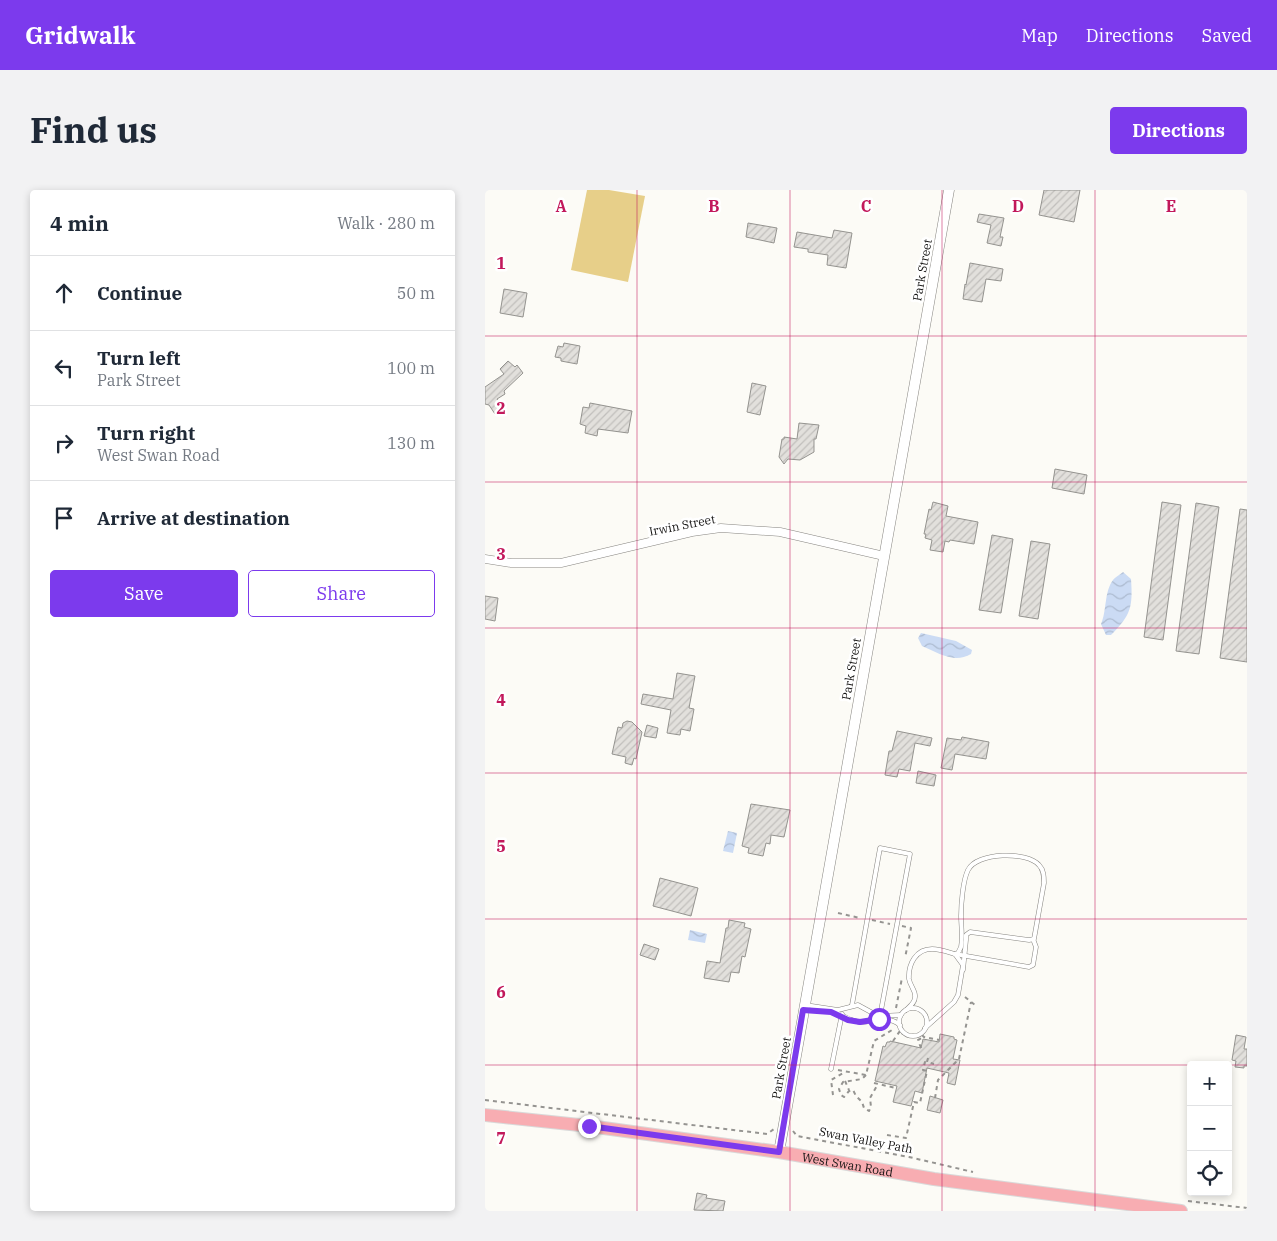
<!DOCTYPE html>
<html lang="en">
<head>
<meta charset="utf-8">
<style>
	body { margin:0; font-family:"IBM Plex Serif",serif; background:#f2f2f3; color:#1f2937 }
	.controls { position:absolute; right:15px; bottom:15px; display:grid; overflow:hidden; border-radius:5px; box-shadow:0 2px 8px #0003 }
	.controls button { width:45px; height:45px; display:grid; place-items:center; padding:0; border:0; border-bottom:1px solid #e0e1e3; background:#fff; color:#1f2937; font:25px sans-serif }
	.stop { position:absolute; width:15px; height:15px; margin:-11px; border:4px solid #7c3aed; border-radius:50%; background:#fff }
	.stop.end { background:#7c3aed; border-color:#fff; box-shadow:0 1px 5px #0008 }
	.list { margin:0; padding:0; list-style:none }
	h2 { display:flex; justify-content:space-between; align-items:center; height:65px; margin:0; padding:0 20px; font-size:21px }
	h2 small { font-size:16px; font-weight:400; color:#747a83 }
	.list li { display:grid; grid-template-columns:32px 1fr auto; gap:15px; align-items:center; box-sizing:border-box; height:75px; padding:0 20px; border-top:1px solid #e0e1e3 }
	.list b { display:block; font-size:19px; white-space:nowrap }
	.list p { margin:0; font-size:16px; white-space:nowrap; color:#747a83 }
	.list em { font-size:16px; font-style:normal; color:#747a83 }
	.actions { display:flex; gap:10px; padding:15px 20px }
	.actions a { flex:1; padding:11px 0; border:1px solid #7c3aed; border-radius:5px; text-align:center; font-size:18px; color:#7c3aed }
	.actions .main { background:#7c3aed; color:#fff }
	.icon { flex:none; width:28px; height:28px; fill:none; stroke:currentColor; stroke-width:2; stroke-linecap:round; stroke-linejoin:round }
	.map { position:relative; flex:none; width:762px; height:1021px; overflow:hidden; border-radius:5px }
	header { display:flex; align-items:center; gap:30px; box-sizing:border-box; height:70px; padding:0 25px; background:#7c3aed; color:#fff }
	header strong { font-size:24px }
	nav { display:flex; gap:28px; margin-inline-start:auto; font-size:18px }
	.intro { display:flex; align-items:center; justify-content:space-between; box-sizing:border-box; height:120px; padding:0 30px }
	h1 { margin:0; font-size:35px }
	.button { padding:12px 22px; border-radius:5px; background:#7c3aed; color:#fff; font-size:18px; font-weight:700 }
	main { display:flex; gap:30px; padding:0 30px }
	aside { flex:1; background:#fff; border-radius:5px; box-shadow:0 2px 8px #0003 }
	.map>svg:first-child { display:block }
	.pitch { fill:#e7cf89 }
	.water { fill:url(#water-waves) }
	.building { fill:url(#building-hatch); stroke:#94938f }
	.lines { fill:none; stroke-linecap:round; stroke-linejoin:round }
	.service-casing { stroke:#878581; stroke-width:5 }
	.minor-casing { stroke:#878581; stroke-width:9 }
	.tertiary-casing { stroke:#878581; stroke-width:11 }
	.primary-casing { stroke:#d9d9d9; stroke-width:14 }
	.path { stroke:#959491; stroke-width:2; stroke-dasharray:4 4; stroke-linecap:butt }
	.service { stroke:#fff; stroke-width:4 }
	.minor { stroke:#fff; stroke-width:8 }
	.tertiary { stroke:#fff; stroke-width:10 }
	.primary { stroke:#f8adb2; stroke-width:12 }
	.route { stroke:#7c3aed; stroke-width:6 }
	.grid { fill:none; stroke:#c2185b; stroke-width:1; stroke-opacity:0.55 }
	.labels { text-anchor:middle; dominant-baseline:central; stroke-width:5; stroke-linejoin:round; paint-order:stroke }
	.street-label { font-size:12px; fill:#141312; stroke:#fff }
	.grid-label { font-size:16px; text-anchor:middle; font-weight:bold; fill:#c2185b; stroke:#fff; stroke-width:5; stroke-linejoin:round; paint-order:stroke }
</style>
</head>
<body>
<header>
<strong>Gridwalk</strong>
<nav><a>Map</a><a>Directions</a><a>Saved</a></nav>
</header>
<div class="intro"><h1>Find us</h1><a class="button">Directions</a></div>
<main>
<aside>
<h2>4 min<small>Walk · 280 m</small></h2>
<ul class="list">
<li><svg class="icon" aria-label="ahead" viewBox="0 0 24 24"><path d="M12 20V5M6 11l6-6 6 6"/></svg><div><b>Continue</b></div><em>50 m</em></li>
<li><svg class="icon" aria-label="left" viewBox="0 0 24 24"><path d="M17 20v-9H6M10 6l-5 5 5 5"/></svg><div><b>Turn left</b><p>Park Street</p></div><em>100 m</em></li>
<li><svg class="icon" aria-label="right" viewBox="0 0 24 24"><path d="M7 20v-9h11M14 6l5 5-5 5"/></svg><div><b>Turn right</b><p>West Swan Road</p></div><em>130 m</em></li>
<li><svg class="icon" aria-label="arrive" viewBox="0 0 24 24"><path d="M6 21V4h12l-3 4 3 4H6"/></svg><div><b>Arrive at destination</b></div></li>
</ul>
<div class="actions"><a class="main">Save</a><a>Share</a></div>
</aside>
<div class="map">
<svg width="762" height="1021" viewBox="0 0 762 1021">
	<defs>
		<pattern id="water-waves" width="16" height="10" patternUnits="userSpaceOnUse" patternTransform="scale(1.25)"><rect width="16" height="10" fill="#cbdbf4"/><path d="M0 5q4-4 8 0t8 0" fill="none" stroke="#adbbd0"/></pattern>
		<pattern id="building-hatch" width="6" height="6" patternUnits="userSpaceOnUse" patternTransform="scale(1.25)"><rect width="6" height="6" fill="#e2e0dc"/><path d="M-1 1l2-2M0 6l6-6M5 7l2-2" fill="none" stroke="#c1bfbc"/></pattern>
	</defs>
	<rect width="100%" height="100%" fill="#fcfbf6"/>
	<polygon class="pitch" points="102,0 124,0 160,6 143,92 86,80"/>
	<g class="water">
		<path d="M638,382L646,389C648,417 646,425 626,445H621L616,434C622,421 619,402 628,390C630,387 635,385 638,382Z"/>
		<path d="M436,443L471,451L487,460L486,464C469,474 454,463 437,456L433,448Z"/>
		<polygon points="243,641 252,643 248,663 238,661"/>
		<polygon points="205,740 222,744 220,753 203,750"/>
	</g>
	<g class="building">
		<polygon points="559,0 595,0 589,32 554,25"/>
		<polygon points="494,24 519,28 515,47 518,47 516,56 502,53 506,35 492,32"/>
		<polygon points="263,33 292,38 289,53 261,47"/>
		<polygon points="349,40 367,43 361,78 342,75 343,65 323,62 323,59 309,57 312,42 347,48"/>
		<polygon points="485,73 518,79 516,91 501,89 497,112 478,109 480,94 481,95"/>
		<polygon points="19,99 42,103 38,127 15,123"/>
		<polygon points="79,153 95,156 92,174 76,171 76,168 70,167 73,156 78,157"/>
		<polygon points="23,171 30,177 32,175 38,183 19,201 20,204 12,209 17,218 10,224 4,215 0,214 0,197 19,184 15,179"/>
		<polygon points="267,193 281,196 275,225 262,222"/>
		<polygon points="105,213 147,221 143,243 113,239 112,246 100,243 101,236 95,234 98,217 104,218"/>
		<polygon points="314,233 334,235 331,249 329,249 329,262 315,270 303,269 299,274 294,267 297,249 299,249 299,247 312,249"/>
		<polygon points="570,279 602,285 599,304 567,298"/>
		<polygon points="448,312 463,316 461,326 493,332 489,354 465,350 464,352 460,351 458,362 445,360 447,350 440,348 441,344 439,344 444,319 446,320"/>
		<polygon points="677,312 696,315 678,450 659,447"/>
		<polygon points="711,313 734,317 714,464 691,461"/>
		<polygon points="755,319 762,320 762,472 735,468"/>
		<polygon points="507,345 528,349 516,423 494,420"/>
		<polygon points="546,351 565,354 553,429 534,426"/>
		<polygon points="0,406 13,408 10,431 0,429"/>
		<polygon points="192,483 210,486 204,518 209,519 205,541 196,539 195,545 182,543 186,520 156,514 158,504 188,509"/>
		<polygon points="142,531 147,532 157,542 151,569 149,568 147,575 140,573 141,567 127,564 133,537 137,538 138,533"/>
		<polygon points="162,535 173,538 171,548 159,546"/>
		<polygon points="412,541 447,548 445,556 430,553 425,581 414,579 412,587 400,585 404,561 407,561"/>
		<polygon points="477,547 504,552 501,569 470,564 467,580 456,578 462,548 476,550"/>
		<polygon points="433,581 451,585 449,596 431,593"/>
		<polygon points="266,614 305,620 299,647 286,645 285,654 281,653 278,666 263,663 264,658 257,656"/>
		<polygon points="175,688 213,698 206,726 168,716"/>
		<polygon points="244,730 260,733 259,737 266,739 260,767 257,766 254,783 246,782 244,792 219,788 222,771 235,773 241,738 243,738"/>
		<polygon points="159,754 174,759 170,770 155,765"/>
		<polygon points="455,844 469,847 469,849 472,850 468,869 475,870 470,895 462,893 464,883 442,878 437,903 430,901 426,916 408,912 412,896 390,891 398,856 400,857 402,852 405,852 405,851 436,858 438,849 454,852"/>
		<polygon points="751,845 761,847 759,859 762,859 762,876 759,876 759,878 750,877 751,871 747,870"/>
		<polygon points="445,906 458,910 455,923 442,920"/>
		<polygon points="212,1003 222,1005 221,1008 240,1011 238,1021 209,1020"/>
	</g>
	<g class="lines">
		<defs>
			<g id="service">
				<path d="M470,764L473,763L476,757C478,746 476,736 476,726C476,714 478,690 483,680C492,662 542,661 554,675C559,680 559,687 559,693L549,749L544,750L485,742L481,745V750L478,780"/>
				<polyline points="470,764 544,777 548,775 551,757 548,749"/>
				<polyline points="320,815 353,820 373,815 395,827"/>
				<polyline points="367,815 395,658 425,664 395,826 416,825"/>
				<circle cx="428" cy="832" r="14"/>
				<path d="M321,820C331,821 342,820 352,823C360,826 365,831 374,832C388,833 401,824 415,835"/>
				<path d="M421,820C425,816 430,813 430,807C431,801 425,796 424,789C423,774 431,759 447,759C455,759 463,762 470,764L478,775L473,805L469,812L440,838"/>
				<polyline points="346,879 357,824"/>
			</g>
			<polyline id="minor" points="0,369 26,373 76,373 207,342 236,338 295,342 399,366"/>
			<polyline id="tertiary" points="294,962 464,0"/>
			<g id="primary">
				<path id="s1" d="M0,925L104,936L294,962L449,989L696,1021"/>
			</g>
		</defs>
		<use href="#service" class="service-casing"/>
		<use href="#minor" class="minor-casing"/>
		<use href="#tertiary" class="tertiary-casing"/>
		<use href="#primary" class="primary-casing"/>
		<g class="path">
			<polyline points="353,723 375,728"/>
			<polyline points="387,730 405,734"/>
			<polyline points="417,736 426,738 420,768"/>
			<polyline points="480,807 490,815"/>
			<polyline points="411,818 417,788"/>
			<polyline points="416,841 420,848"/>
			<polyline points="437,845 439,847 454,850"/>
			<polyline points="408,851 415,841"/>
			<polyline points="436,858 433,850 439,847"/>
			<polyline points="443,868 442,872 449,874"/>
			<polyline points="353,880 381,885 389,851 407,840 408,837"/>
			<polyline points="381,885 377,889 358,892 354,899 356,905 359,907 364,901 368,900 371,906 377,912 379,918 384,921 386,917 385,908 393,894"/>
			<polyline points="360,891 364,900"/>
			<polyline points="389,893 411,898"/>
			<polyline points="348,905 346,890 358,883 358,881"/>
			<polyline points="450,908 453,890 474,869 486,812"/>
			<polyline points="0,910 282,944 289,939"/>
			<polyline points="308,941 312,946 424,967 488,982"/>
			<polyline points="402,945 421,948 429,912 435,913 442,881 438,880 440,872 442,872"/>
			<polyline points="703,1011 762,1018"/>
		</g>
		<use href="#service" class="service"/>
		<use href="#minor" class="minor"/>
		<use href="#tertiary" class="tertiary"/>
		<use href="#primary" class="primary"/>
	</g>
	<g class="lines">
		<polyline class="route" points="104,936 294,962 318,820 346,822 363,830 375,832 394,829"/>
	</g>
	<path class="grid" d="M152,0V1021M305,0V1021M457,0V1021M610,0V1021M0,146H762M0,292H762M0,438H762M0,583H762M0,729H762M0,875H706M743,875H762"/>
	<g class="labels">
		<g class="street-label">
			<text transform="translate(437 80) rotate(-80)">Park Street</text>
			<text transform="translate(197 335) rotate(-11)">Irwin Street</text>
			<text transform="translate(366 479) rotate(-80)">Park Street</text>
			<text transform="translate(296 878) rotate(-80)">Park Street</text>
			<text transform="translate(381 950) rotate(11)">Swan Valley Path</text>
			<text stroke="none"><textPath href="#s1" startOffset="366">West Swan Road</textPath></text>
		</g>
	</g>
	<g class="grid-label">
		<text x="76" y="22">A</text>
		<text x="229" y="22">B</text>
		<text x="381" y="22">C</text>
		<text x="533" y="22">D</text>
		<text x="686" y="22">E</text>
		<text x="16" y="79">1</text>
		<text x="16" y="224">2</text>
		<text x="16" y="370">3</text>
		<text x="16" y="516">4</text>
		<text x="16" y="662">5</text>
		<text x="16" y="808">6</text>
		<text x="16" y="954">7</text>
	</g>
</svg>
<div class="controls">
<button>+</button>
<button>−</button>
<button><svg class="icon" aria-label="locate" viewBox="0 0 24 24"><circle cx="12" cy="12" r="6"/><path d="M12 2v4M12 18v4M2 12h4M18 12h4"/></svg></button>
</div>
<div class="stop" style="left:394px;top:829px"></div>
<div class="stop end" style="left:104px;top:936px"></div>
</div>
</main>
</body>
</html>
